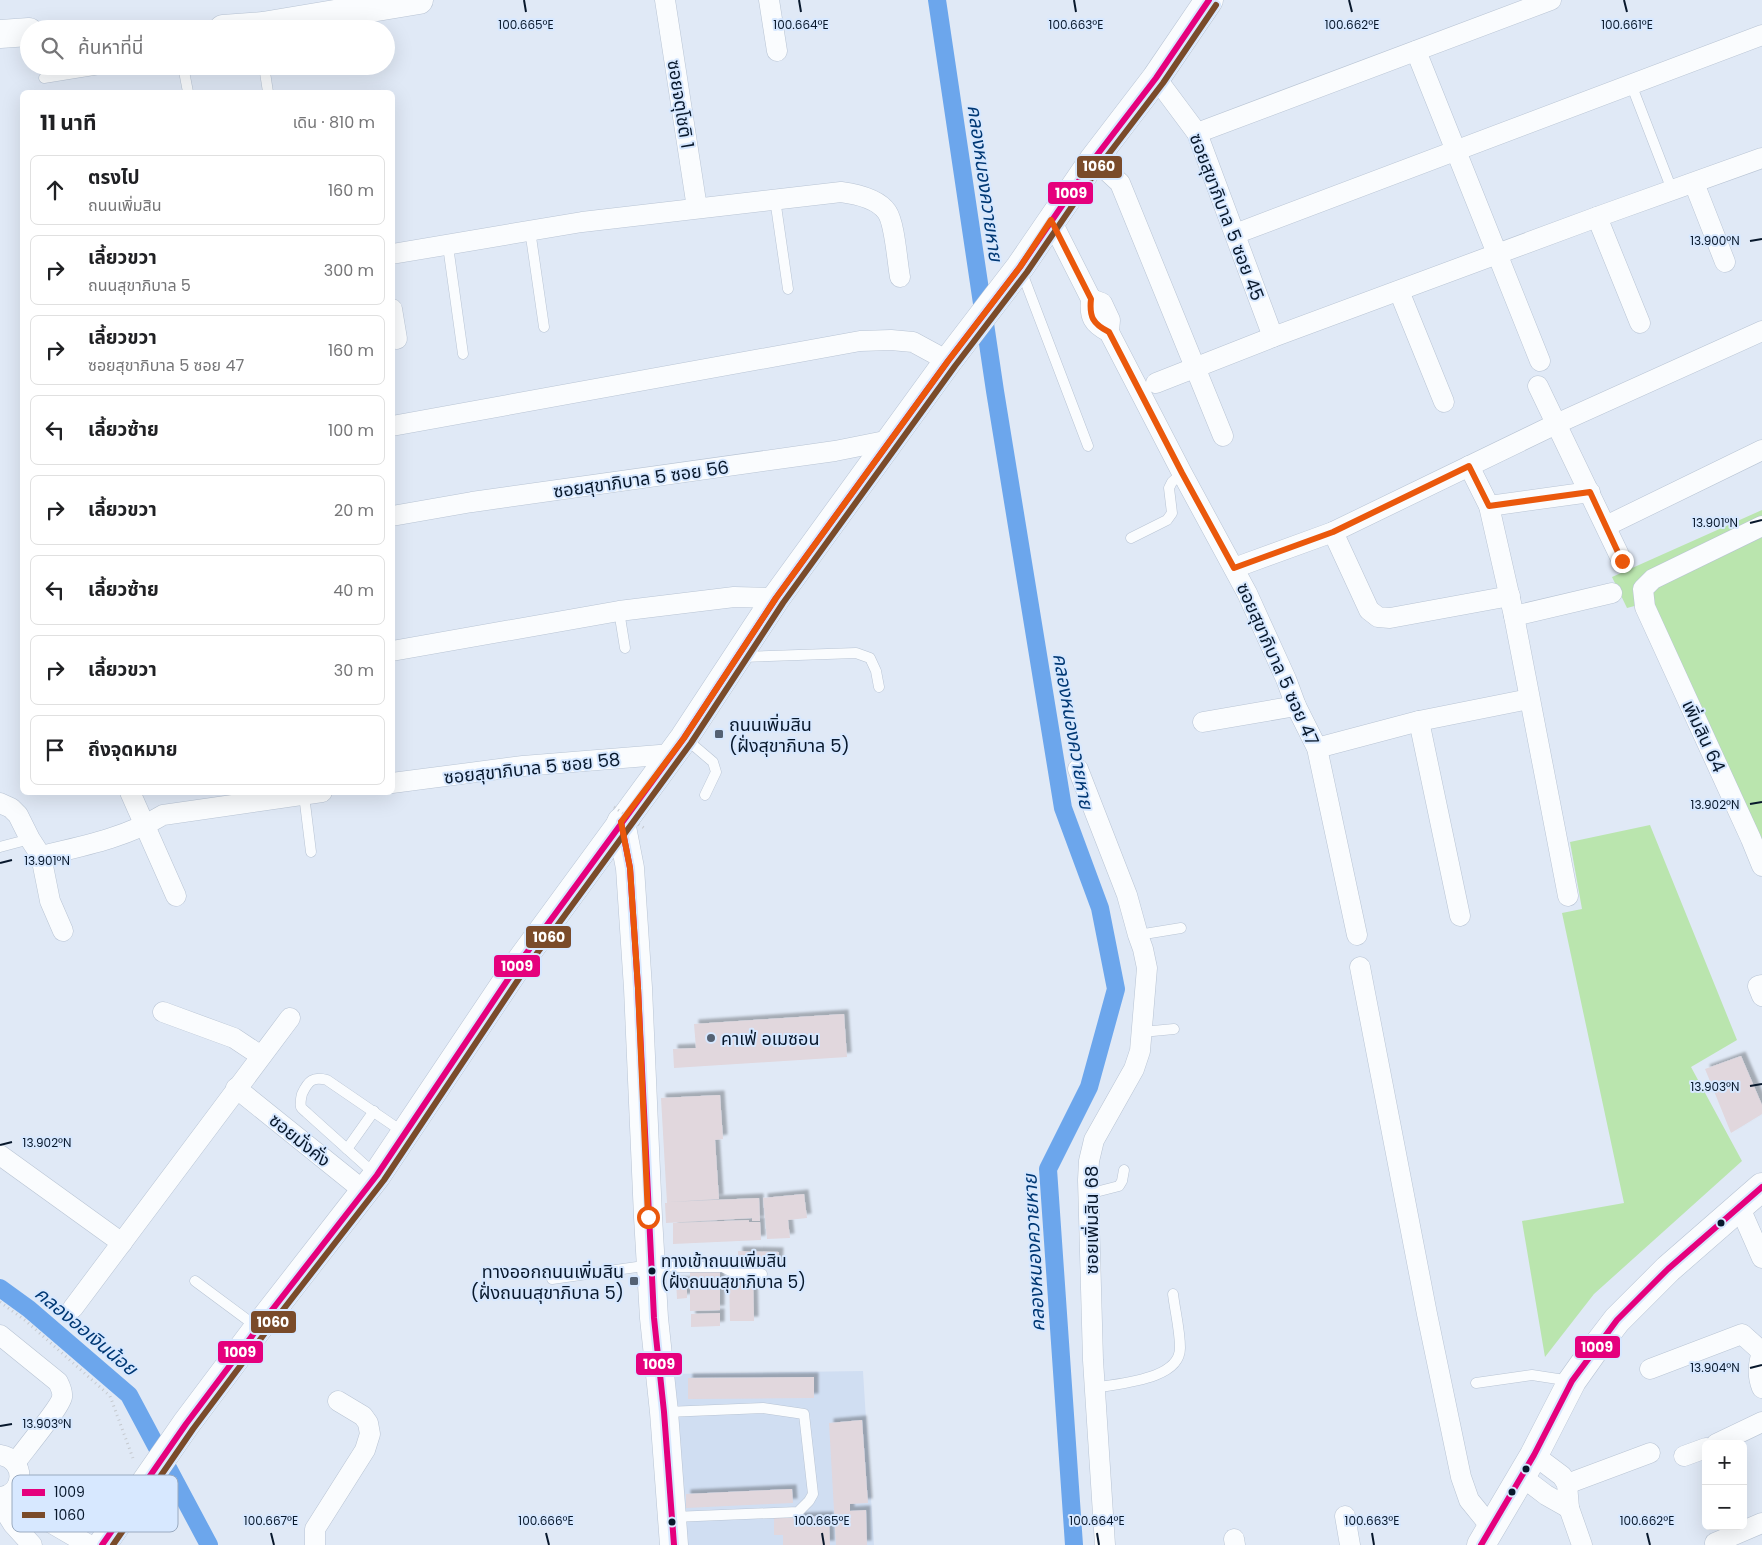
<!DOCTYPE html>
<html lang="th">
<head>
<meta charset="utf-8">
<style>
	body { margin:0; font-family:Poppins,"Noto Sans Thai",sans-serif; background:#f2f2f2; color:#202124 }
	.controls { position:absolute; right:15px; bottom:15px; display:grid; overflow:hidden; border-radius:8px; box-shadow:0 5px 20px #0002 }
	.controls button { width:45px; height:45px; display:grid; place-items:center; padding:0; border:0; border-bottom:1px solid #e0e0e0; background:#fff; color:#202124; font:25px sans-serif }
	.stop { position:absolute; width:15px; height:15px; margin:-11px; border:4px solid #ea580c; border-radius:50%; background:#fff }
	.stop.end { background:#ea580c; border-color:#fff; box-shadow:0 1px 5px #0008 }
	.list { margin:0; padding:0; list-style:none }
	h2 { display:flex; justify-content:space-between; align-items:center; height:65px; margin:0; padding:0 20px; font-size:21px }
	h2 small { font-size:16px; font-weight:400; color:#757577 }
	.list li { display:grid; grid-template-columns:32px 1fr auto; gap:15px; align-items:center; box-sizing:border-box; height:70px; margin:0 10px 10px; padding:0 10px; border:1px solid #e0e0e0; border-radius:8px }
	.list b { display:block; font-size:19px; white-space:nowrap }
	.list p { margin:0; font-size:16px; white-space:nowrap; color:#757577 }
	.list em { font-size:16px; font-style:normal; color:#757577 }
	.icon { flex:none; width:28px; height:28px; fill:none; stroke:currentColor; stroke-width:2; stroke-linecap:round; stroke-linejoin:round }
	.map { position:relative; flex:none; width:1762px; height:1545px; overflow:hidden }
	.search { position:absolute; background:#fff; box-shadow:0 5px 20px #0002; left:20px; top:20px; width:375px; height:55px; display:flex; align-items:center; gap:12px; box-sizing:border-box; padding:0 18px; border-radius:28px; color:#757577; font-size:19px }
	.panel { position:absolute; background:#fff; box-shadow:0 5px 20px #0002; left:20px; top:90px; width:375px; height:705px; border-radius:8px }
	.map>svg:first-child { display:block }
	.built { fill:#d0def2 }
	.green { fill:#bae5ae }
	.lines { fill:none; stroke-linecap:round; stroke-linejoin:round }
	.canal { stroke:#6ca6ec; stroke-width:18 }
	.building { fill:#e1d7dd; filter:url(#shadow) }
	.lane-casing { stroke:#b8c4d4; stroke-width:11 }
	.street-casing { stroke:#b8c4d4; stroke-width:21 }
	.secondary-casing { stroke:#b8c4d4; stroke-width:29 }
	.path { stroke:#c5c9cf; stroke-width:3; stroke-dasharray:1 4; stroke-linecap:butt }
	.lane { stroke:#fafcfe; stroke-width:10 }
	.street { stroke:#fafcfe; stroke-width:20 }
	.secondary { stroke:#fafcfe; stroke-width:28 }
	.path-bridge { stroke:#c5c9cf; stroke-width:3; stroke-dasharray:1 4; stroke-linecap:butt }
	.bus-1-casing { stroke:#d7e8ff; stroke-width:10 }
	.bus-2-casing { stroke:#d7e8ff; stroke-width:10 }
	.bus-1 { stroke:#e5007d; stroke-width:6 }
	.bus-2 { stroke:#7a4b2a; stroke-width:6 }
	.route { stroke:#ea580c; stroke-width:6 }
	.ticks { fill:none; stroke:#08182c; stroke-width:2 }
	.poi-dot { fill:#546173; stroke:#d7e8ff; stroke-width:2 }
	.bus-dot { fill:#08182c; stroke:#d7e8ff; stroke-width:2 }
	.labels { text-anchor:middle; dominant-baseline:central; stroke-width:4; stroke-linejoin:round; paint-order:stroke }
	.bus-label { font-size:17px; fill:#08182c; stroke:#d7e8ff; text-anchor:start }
	.street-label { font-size:18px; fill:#08182c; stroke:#d7e8ff }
	.poi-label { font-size:18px; fill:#08182c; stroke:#d7e8ff; text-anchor:start }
	.water-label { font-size:19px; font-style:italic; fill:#013874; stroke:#d7e8ff }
	.key { fill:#d7e8ff; stroke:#99aac0; stroke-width:1 }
	.key-label { font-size:14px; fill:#08182c }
	.ticks-label { font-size:12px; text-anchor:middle; fill:#08182c; stroke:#d7e8ff; stroke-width:4; stroke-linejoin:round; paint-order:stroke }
	.line-badge { stroke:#d7e8ff; stroke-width:2 }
	.badge-label { font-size:14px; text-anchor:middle; font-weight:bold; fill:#fff }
</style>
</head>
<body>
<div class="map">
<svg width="1762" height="1545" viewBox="0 0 1762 1545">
	<defs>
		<filter id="shadow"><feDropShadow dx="4.5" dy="-4.5" stdDeviation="1" flood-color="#0004"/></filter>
	</defs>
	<rect width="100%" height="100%" fill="#e0e9f6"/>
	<polygon class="built" points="863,1371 874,1545 684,1545 670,1374"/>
	<g class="green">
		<polygon points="1762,510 1762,842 1653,601 1627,608 1612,577"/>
		<polygon points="1650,825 1737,1040 1691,1067 1742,1161 1594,1294 1545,1357 1522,1221 1624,1203 1562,913 1582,909 1570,842"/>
	</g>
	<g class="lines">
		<g class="canal">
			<polyline points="937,0 995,391 1063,808 1100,908 1116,989 1089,1087 1048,1169 1074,1545"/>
			<polyline points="0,1288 29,1309 129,1395 209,1545"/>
		</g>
	</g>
	<g class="building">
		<polygon points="844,1014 847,1057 674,1068 673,1049 696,1048 694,1024"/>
		<polygon points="1741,1056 1762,1105 1762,1114 1731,1133 1705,1069"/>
		<polygon points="720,1095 723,1139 715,1140 719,1199 669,1202 759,1198 760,1221 752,1221 752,1218 666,1223 665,1203 667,1203 661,1098"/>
		<polygon points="804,1194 807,1218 788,1220 790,1238 767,1239 763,1198"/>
		<polygon points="749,1220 749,1222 760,1222 761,1240 673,1244 673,1223"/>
		<polygon points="738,1251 779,1252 778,1268 738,1268"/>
		<polygon points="720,1271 720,1310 690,1311 690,1272"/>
		<polygon points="729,1278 753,1278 754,1321 730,1321"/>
		<polygon points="676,1281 687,1281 687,1298 677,1299"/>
		<polygon points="720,1313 720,1326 691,1327 691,1314"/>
		<polygon points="814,1377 814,1398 688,1399 688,1378"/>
		<polygon points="862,1420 868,1503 850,1504 850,1511 866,1510 867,1545 836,1545 829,1423"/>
		<polygon points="792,1489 793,1503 686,1508 686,1494"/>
		<polygon points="829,1516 830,1545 783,1545 783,1535 774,1535 774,1518"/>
	</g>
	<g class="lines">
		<defs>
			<g id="lane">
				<polyline points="183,66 188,92"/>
				<polyline points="264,66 268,92"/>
				<polyline points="44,78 100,69"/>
				<polyline points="1631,84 1672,190"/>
				<polyline points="775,199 788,289"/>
				<polyline points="530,230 544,327"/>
				<polyline points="448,246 463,354"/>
				<polyline points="1021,270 1088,446"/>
				<polyline points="1131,538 1167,520 1172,513 1169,488 1172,482 1182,473"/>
				<polyline points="619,611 625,648"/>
				<polyline points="742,657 856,653 870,658 876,671 879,687"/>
				<polyline points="686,739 713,762 716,772 705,795"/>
				<polyline points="304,795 311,852"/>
				<polyline points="0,847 30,839"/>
				<polyline points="1138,935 1181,928"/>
				<polyline points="1142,1032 1174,1029"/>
				<polyline points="347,1149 374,1111"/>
				<path d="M376,1175L307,1113C305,1111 302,1109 301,1107C300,1103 301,1098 302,1094C308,1081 313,1076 327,1080L403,1132"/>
				<polyline points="1088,1194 1119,1186 1122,1181 1124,1170"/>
				<polyline points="552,1279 651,1265 680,1267 723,1267 734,1273 762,1274"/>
				<polyline points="195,1281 257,1327"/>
				<polyline points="1476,1383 1532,1375 1571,1381"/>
				<path d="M1095,1388C1119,1383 1180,1380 1180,1348C1180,1330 1175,1311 1173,1294"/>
				<polyline points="666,1412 763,1408 804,1414 813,1494 809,1501 798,1512 673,1517"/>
			</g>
			<g id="street">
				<polyline points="665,0 697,208"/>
				<polyline points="769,0 777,51"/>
				<polyline points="1416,51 1540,361"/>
				<polyline points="1156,78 1197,133 1273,337"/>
				<polyline points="1197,133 1551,0"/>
				<polyline points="1094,159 1120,183 1223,436"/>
				<polyline points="1694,183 1725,262"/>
				<polyline points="1597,217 1640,323"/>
				<path d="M1051,220L1091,299C1089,317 1093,324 1109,332L1182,473L1247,593L1286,679L1296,706L1317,748L1357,935"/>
				<polyline points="1235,234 1762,35"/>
				<path d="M392,254L582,222L841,192C856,194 878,199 887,212C895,224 897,261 900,277"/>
				<polyline points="1399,291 1444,402"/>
				<polyline points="1091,299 1102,303 1110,320 1109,332"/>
				<polyline points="392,309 397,339"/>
				<polyline points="1156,383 1273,337 1597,217 1762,158"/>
				<polyline points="1538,386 1622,561"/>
				<polyline points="392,426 860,341 891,340 913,342 948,361"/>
				<polyline points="1469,466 1489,506 1514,616 1568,896"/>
				<polyline points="1489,506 1590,492"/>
				<polyline points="392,516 472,502 835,451 890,440"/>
				<polyline points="1606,526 1762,450"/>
				<polyline points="1762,526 1653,579 1643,589 1645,607 1751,839 1762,866"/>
				<polyline points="1333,532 1369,610 1378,617 1390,618 1510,596"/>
				<polyline points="1234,568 1333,532 1556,424 1762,331"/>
				<polyline points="1514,616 1612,593"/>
				<polyline points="392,651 619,611 734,597 776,598"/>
				<polyline points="1419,721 1460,916"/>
				<polyline points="1203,722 1296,706"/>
				<polyline points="1317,748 1419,721 1529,699"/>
				<polyline points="1078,769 1127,895 1138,935 1143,949 1147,968 1140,1051 1134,1069 1094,1140 1089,1161 1088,1180 1093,1360 1105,1545"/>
				<polyline points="392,783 523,766 672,754"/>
				<polyline points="130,792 176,896"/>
				<path d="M0,803L11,808L18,815L30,839L41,856C83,846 125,838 163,815L322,792"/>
				<polyline points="41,856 50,901 63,931"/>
				<polyline points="1360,967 1427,1314 1461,1477 1469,1500 1491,1527"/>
				<polyline points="1762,985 1758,986 1762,996"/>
				<polyline points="163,1012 234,1038 261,1056"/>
				<polyline points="236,1088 364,1191"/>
				<polyline points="0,1155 122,1243"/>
				<polyline points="1740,1208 1762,1258"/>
				<polyline points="73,1308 290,1018"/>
				<path d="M0,1335L58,1382C60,1386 63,1392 62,1397C61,1406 23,1452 15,1463"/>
				<path d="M1762,1352C1758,1365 1757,1375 1762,1388"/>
				<polyline points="1650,1369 1742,1334 1762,1352"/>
				<polyline points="1716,1444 1762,1422"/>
				<path d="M0,1455C26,1459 26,1494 0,1497"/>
				<polyline points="1534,1455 1562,1476 1567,1484 1569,1508 1582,1545"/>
				<polyline points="1684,1456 1706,1448"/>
				<polyline points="1521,1476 1546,1495 1569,1508"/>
				<polyline points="1567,1484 1650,1453"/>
				<polyline points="15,1490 32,1510 48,1521 89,1545"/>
				<polyline points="0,1503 13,1524 32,1545"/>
				<polyline points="1345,1516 1350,1545"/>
				<polyline points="1234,1539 1235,1545"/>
				<polyline points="1715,1543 1762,1523"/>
				<polyline points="315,1545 315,1529 365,1450 370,1434 368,1423 363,1416 338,1401"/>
			</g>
			<g id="secondary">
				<polyline points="223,29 263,26 419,0"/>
				<polyline points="0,34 29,32"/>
				<polyline points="621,822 630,868 638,988 648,1217 654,1318 664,1412 674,1545"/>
				<polyline points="102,1545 186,1424 258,1328 377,1175 517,966 684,738 776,598 948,361 1020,267 1094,159 1156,78 1209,0"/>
				<polyline points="1481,1545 1534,1455 1572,1381 1594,1350 1617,1320 1668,1269 1762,1187"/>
			</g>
		</defs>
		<use href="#lane" class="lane-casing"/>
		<use href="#street" class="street-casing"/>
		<use href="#secondary" class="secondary-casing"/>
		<polyline class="path" points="0,1302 26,1321 110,1396 134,1461"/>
		<use href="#lane" class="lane"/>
		<use href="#street" class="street"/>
		<use href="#secondary" class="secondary"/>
		<polyline class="path-bridge" points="614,807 644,828"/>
		<defs>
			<g id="bus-1">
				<polyline points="621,822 630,868 638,988 654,1318 664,1412 674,1545"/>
				<polyline points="102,1545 186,1424 258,1328 377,1175 517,966 684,738 776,598 948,361 1020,267 1094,159 1156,78 1209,0"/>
				<polyline points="1481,1545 1534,1455 1572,1381 1617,1320 1668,1269 1762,1187"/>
			</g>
			<polyline id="bus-2" points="113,1545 193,1429 265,1333 384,1180 524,971 691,743 783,603 955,366 1027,272 1101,164 1163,83 1216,5"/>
		</defs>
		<use href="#bus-1" class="bus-1-casing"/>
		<use href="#bus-2" class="bus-2-casing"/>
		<use href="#bus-1" class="bus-1"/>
		<use href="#bus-2" class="bus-2"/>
	</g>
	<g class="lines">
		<path class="route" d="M648,1217L638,988L630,868L621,822L684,738L776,598L948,361L1020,267L1051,220L1091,299C1089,317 1093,324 1109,332L1182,473L1234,568L1333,532L1469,466L1489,506L1590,492L1622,561"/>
	</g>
	<path class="ticks" d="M524,0L526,12M799,0L801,12M1074,0L1076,12M1349,0L1352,12M1624,0L1627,12M1750,241L1762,239M1750,523L1762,520M1750,804L1762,802M0,863L12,860M1750,1086L1762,1084M0,1145L12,1142M1750,1368L1762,1365M0,1426L12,1424M271,1533L274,1545M546,1533L549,1545M822,1533L824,1545M1097,1533L1099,1545M1372,1533L1374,1545M1647,1533L1650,1545"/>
	<g class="poi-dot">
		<rect x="714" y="729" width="10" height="10" rx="2.5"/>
		<circle cx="711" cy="1038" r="5"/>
		<rect x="629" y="1276" width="10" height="10" rx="2.5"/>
	</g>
	<g class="bus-dot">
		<circle cx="1721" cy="1223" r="4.5"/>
		<circle cx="652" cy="1271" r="4.5"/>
		<circle cx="1526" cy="1469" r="4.5"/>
		<circle cx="1512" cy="1492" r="4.5"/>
		<circle cx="672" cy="1522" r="4.5"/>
	</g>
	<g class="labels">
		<g class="bus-label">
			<text x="661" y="1261">ทางเข้าถนนเพิ่มสิน<tspan x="661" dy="21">(ฝั่งถนนสุขาภิบาล 5)</tspan></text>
		</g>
		<g class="street-label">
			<text transform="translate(681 104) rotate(81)">ซอยจตุโชติ 1</text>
			<text transform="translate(1227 217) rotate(69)">ซอยสุขาภิบาล 5 ซอย 45</text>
			<text transform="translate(641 479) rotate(-8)">ซอยสุขาภิบาล 5 ซอย 56</text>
			<text transform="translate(1278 664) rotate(66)">ซอยสุขาภิบาล 5 ซอย 47</text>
			<text transform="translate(1704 736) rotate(65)">เพิ่มสิน 64</text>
			<text transform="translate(532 768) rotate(-6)">ซอยสุขาภิบาล 5 ซอย 58</text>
			<text transform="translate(300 1140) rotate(39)">ซอยมั่งคั่ง</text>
			<text transform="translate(1091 1220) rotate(-90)">ซอยเพิ่มสิน 68</text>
		</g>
		<g class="poi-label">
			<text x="729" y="724">ถนนเพิ่มสิน<tspan x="729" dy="21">(ฝั่งสุขาภิบาล 5)</tspan></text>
			<text x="721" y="1038">คาเฟ่ อเมซอน</text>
			<text x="624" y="1271" text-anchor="end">ทางออกถนนเพิ่มสิน<tspan x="624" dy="21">(ฝั่งถนนสุขาภิบาล 5)</tspan></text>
		</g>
		<g class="water-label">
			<text transform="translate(985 183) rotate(82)">คลองหนองควายหาย</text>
			<text transform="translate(1073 731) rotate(80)">คลองหนองควายหาย</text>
			<text transform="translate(1034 1253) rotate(-93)">คลองหนองควายหาย</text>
			<text transform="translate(86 1331) rotate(40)">คลองออเงินน้อย</text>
		</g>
	</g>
	<rect x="12" y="1475" width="166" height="57" rx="8" class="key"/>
	<rect x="22" y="1489" width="23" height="7" fill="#e5007d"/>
	<rect x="22" y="1512" width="23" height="6" fill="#7a4b2a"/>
	<g class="key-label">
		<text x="54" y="1497">1009</text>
		<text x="54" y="1520">1060</text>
	</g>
	<g class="ticks-label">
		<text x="526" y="29">100.665°E</text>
		<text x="801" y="29">100.664°E</text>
		<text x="1076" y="29">100.663°E</text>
		<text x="1352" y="29">100.662°E</text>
		<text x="1627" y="29">100.661°E</text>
		<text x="1715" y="245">13.900°N</text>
		<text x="1715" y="527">13.901°N</text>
		<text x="1715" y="809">13.902°N</text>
		<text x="47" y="865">13.901°N</text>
		<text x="1715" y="1091">13.903°N</text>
		<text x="47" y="1147">13.902°N</text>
		<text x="1715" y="1372">13.904°N</text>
		<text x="47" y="1428">13.903°N</text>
		<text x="271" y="1525">100.667°E</text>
		<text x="546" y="1525">100.666°E</text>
		<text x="822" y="1525">100.665°E</text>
		<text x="1097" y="1525">100.664°E</text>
		<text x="1372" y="1525">100.663°E</text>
		<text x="1647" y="1525">100.662°E</text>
	</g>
	<g class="line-badge">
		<rect x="1076" y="155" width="47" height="24" rx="5" fill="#7a4b2a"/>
		<rect x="1047" y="181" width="47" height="24" rx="5" fill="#e5007d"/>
		<rect x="525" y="925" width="47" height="24" rx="5" fill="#7a4b2a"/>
		<rect x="493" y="954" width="48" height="24" rx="5" fill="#e5007d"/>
		<rect x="250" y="1310" width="47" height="24" rx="5" fill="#7a4b2a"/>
		<rect x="1574" y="1335" width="47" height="24" rx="5" fill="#e5007d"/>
		<rect x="217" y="1340" width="47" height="24" rx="5" fill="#e5007d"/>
		<rect x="635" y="1352" width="48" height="24" rx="5" fill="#e5007d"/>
	</g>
	<g class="badge-label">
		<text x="1099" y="171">1060</text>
		<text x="1071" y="198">1009</text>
		<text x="549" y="942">1060</text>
		<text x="517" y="971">1009</text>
		<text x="273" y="1327">1060</text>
		<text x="1597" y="1352">1009</text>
		<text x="240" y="1357">1009</text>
		<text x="659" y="1369">1009</text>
	</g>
</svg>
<div class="controls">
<button>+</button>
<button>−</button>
</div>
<div class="stop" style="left:648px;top:1217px"></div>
<div class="stop end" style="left:1622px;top:561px"></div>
<div class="search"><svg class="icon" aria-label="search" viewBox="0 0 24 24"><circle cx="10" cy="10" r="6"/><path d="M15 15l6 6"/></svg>ค้นหาที่นี่</div>
<section class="panel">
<h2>11 นาที<small>เดิน · 810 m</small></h2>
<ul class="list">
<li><svg class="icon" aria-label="ahead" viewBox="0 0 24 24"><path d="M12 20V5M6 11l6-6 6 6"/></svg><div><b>ตรงไป</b><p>ถนนเพิ่มสิน</p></div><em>160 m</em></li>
<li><svg class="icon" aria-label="right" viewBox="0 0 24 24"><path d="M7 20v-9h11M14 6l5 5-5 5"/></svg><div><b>เลี้ยวขวา</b><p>ถนนสุขาภิบาล 5</p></div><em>300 m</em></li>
<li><svg class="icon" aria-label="right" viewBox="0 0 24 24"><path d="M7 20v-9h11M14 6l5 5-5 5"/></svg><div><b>เลี้ยวขวา</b><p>ซอยสุขาภิบาล 5 ซอย 47</p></div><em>160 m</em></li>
<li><svg class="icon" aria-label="left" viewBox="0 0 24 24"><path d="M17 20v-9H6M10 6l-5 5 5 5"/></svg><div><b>เลี้ยวซ้าย</b></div><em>100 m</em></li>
<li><svg class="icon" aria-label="right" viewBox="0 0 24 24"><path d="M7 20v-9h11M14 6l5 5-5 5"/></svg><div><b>เลี้ยวขวา</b></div><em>20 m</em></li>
<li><svg class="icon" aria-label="left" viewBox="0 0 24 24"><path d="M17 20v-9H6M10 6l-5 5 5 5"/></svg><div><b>เลี้ยวซ้าย</b></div><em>40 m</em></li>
<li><svg class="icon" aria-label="right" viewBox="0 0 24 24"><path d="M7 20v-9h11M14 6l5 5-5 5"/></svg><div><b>เลี้ยวขวา</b></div><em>30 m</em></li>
<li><svg class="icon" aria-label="arrive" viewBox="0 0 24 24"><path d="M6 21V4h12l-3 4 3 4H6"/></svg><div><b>ถึงจุดหมาย</b></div></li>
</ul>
</section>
</div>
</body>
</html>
